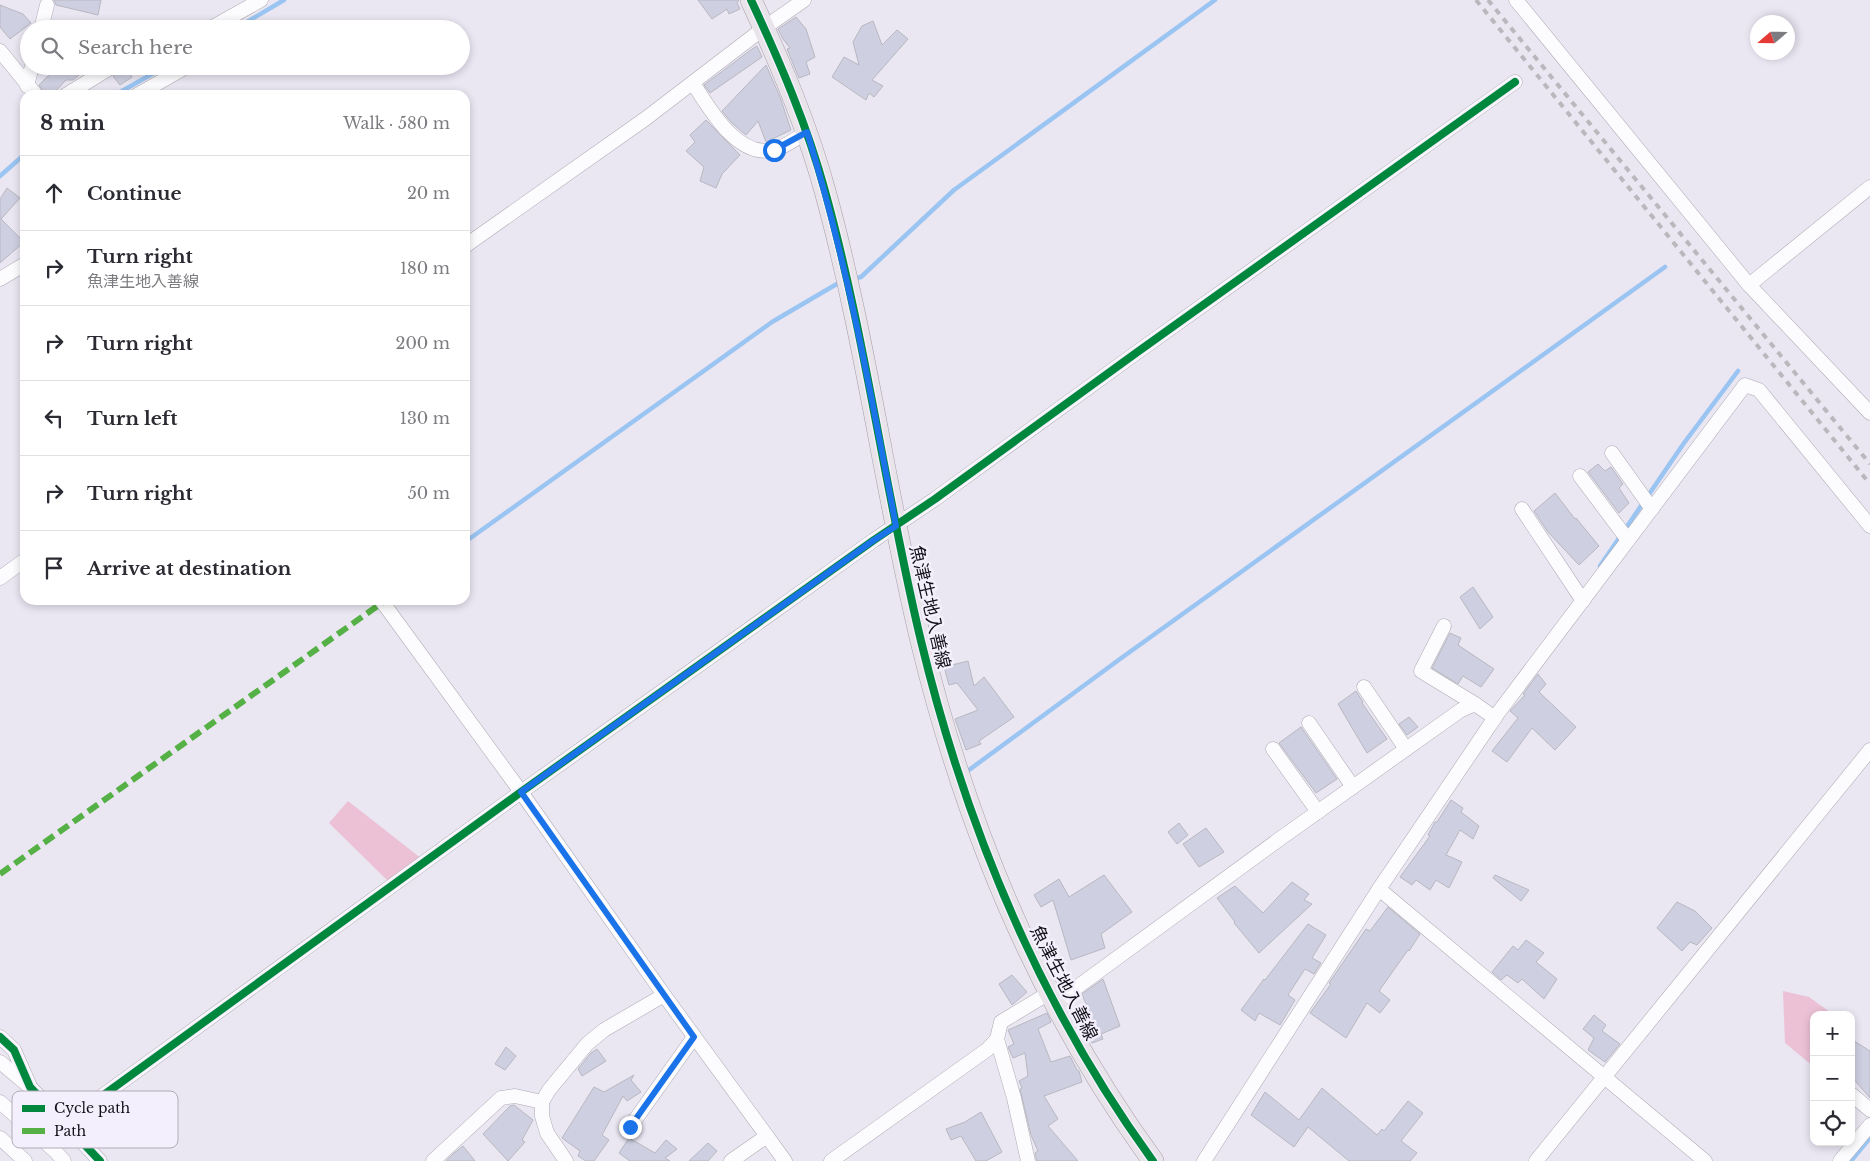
<!DOCTYPE html>
<html lang="en">
<head>
<meta charset="utf-8">
<style>
	body { margin:0; font-family:"Libre Baskerville","Noto Sans JP",serif; background:#f2f2f3; color:#2b2b33 }
	.controls { position:absolute; right:15px; bottom:15px; display:grid; overflow:hidden; border-radius:10px; box-shadow:0 2px 8px #0003 }
	.controls button { width:45px; height:45px; display:grid; place-items:center; padding:0; border:0; border-bottom:1px solid #e1e1e2; background:#fff; color:#2b2b33; font:25px sans-serif }
	.compass { position:absolute; left:1750px; top:15px; width:45px; height:45px; border-radius:50%; background:#fff; box-shadow:0 2px 8px #0003; rotate:250deg }
	.stop { position:absolute; width:15px; height:15px; margin:-11px; border:4px solid #1a73e8; border-radius:50%; background:#fff }
	.stop.end { background:#1a73e8; border-color:#fff; box-shadow:0 1px 5px #0008 }
	.list { margin:0; padding:0; list-style:none }
	h2 { display:flex; justify-content:space-between; align-items:center; height:65px; margin:0; padding:0 20px; font-size:21px }
	h2 small { font-size:16px; font-weight:400; color:#7c7c81 }
	.list li { display:grid; grid-template-columns:32px 1fr auto; gap:15px; align-items:center; box-sizing:border-box; height:75px; padding:0 20px; border-top:1px solid #e1e1e2 }
	.list b { display:block; font-size:19px; white-space:nowrap }
	.list p { margin:0; font-size:16px; white-space:nowrap; color:#7c7c81 }
	.list em { font-size:16px; font-style:normal; color:#7c7c81 }
	.icon { flex:none; width:28px; height:28px; fill:none; stroke:currentColor; stroke-width:2; stroke-linecap:round; stroke-linejoin:round }
	.map { position:relative; flex:none; width:1870px; height:1161px; overflow:hidden }
	.search { position:absolute; background:#fff; box-shadow:0 2px 8px #0003; left:20px; top:20px; width:450px; height:55px; display:flex; align-items:center; gap:12px; box-sizing:border-box; padding:0 18px; border-radius:28px; color:#7c7c81; font-size:19px }
	.panel { position:absolute; background:#fff; box-shadow:0 2px 8px #0003; left:20px; top:90px; width:450px; height:515px; border-radius:15px }
	.map>svg:first-child { display:block }
	.green { fill:#ecc1d5 }
	.lines { fill:none; stroke-linecap:round; stroke-linejoin:round }
	.stream { stroke:#9ac4f1; stroke-width:4.5 }
	.building { fill:#cecfe0; stroke:#b8b8c1 }
	.minor-casing { stroke:#aeabb4; stroke-width:15 }
	.primary-casing { stroke:#a79eab; stroke-width:22 }
	.minor { stroke:#fcfbfd; stroke-width:14 }
	.primary { stroke:#e8e4ea; stroke-width:21 }
	.rail { stroke:#bab8bc; stroke-width:4; stroke-dasharray:6 6; stroke-linecap:butt }
	.quiet { stroke:#55b145; stroke-width:6; stroke-dasharray:12 6; stroke-linecap:butt }
	.cycleway-casing { stroke:#f4effd; stroke-width:11 }
	.cycleway { stroke:#00873e; stroke-width:8 }
	.route { stroke:#1a73e8; stroke-width:6 }
	.labels { text-anchor:middle; dominant-baseline:central; stroke-width:5; stroke-linejoin:round; paint-order:stroke }
	.street-label { font-size:18px; fill:#141119; stroke:#f4effd }
	.key { fill:#f4effd; stroke:#b1acb9; stroke-width:1 }
	.key-label { font-size:14px; fill:#141119 }
</style>
</head>
<body>
<div class="map">
<svg width="1870" height="1161" viewBox="0 0 1870 1161">
	<rect width="100%" height="100%" fill="#eae6f2"/>
	<g class="green">
		<polygon points="348,801 422,859 389,882 329,823"/>
		<polygon points="1783,991 1809,997 1834,1015 1814,1015 1814,1067 1785,1043"/>
	</g>
	<g class="lines">
		<g class="stream">
			<polyline points="235,29 284,0"/>
			<polyline points="115,95 166,66"/>
			<polyline points="0,176 25,154"/>
			<polyline points="853,279 861,277 954,190 1215,0"/>
			<polyline points="465,542 772,322 835,285 841,283"/>
			<polyline points="1600,566 1684,443 1738,371"/>
			<polyline points="969,770 1120,659 1665,267"/>
			<polyline points="1851,1161 1870,1138"/>
		</g>
	</g>
	<g class="building">
		<polygon points="54,0 101,0 98,15 56,5"/>
		<polygon points="698,0 739,0 737,3 740,9 729,14 727,9 712,19"/>
		<polygon points="0,5 23,14 31,23 10,39 0,27"/>
		<polygon points="796,17 806,29 815,57 806,62 810,74 799,78 787,49 790,48 783,39 778,29"/>
		<polygon points="873,21 882,45 897,30 908,39 872,80 883,86 874,97 869,93 866,100 832,77 844,57 859,65 853,42 862,26"/>
		<polygon points="757,46 762,57 710,93 704,85 752,49"/>
		<polygon points="766,65 780,97 791,130 766,142 758,121 746,135 732,123 722,111"/>
		<polygon points="58,66 90,66 73,80 66,80 52,95 45,95 39,85"/>
		<polygon points="122,66 124,66 132,77 120,85 113,76 120,71"/>
		<polygon points="706,120 740,155 722,174 716,188 700,181 704,167 686,151 695,142 690,135"/>
		<polygon points="7,188 20,198 1,219 24,242 0,263 0,199"/>
		<polygon points="1598,464 1605,471 1611,467 1623,484 1619,488 1629,503 1619,513 1588,472"/>
		<polygon points="1555,493 1575,519 1576,518 1599,546 1579,565 1548,532 1534,511"/>
		<polygon points="1473,587 1493,617 1480,629 1460,597"/>
		<polygon points="1450,633 1461,638 1458,645 1494,669 1481,687 1463,676 1458,684 1432,668"/>
		<polygon points="968,661 974,686 984,677 1014,717 979,741 981,744 966,750 955,719 978,710 957,683 949,685 944,667"/>
		<polygon points="1538,674 1546,684 1539,692 1576,727 1555,750 1532,728 1507,762 1492,751 1518,718 1510,711 1525,695 1523,694"/>
		<polygon points="1356,691 1363,702 1362,703 1387,739 1367,753 1338,704"/>
		<polygon points="1409,717 1418,727 1407,735 1399,724"/>
		<polygon points="1301,727 1337,779 1316,793 1279,743"/>
		<polygon points="1451,800 1463,808 1461,812 1479,826 1473,839 1460,830 1446,855 1462,862 1449,888 1436,880 1430,890 1416,880 1412,885 1400,877 1430,836 1428,835 1435,822 1437,822"/>
		<polygon points="1179,823 1188,835 1177,844 1168,832"/>
		<polygon points="1206,828 1224,852 1199,867 1183,844"/>
		<polygon points="1104,875 1132,912 1101,934 1105,948 1071,960 1053,900 1041,907 1034,895 1059,879 1069,897"/>
		<polygon points="1495,875 1529,890 1521,901 1493,878"/>
		<polygon points="1292,882 1309,894 1304,900 1312,904 1259,953 1234,923 1235,922 1217,898 1235,886 1263,913"/>
		<polygon points="1677,902 1695,911 1712,928 1697,945 1690,942 1682,951 1657,928"/>
		<polygon points="1388,907 1420,934 1409,951 1408,950 1379,991 1390,1000 1380,1013 1367,1003 1346,1038 1310,1013 1331,984 1329,983 1366,929 1370,931"/>
		<polygon points="1308,924 1326,935 1312,958 1321,963 1314,974 1305,969 1288,995 1295,1000 1280,1025 1259,1013 1255,1021 1241,1010 1264,979 1265,980"/>
		<polygon points="1526,940 1544,953 1536,962 1557,979 1544,999 1522,979 1518,983 1507,975 1501,980 1492,972 1513,946 1518,950"/>
		<polygon points="1012,975 1027,992 1012,1005 999,984"/>
		<polygon points="1103,979 1120,1026 1101,1034 1103,1039 1092,1043 1087,1029 1095,1026 1082,994"/>
		<polygon points="1047,1013 1051,1022 1038,1029 1051,1062 1070,1056 1077,1070 1079,1071 1082,1082 1044,1096 1058,1119 1048,1126 1078,1161 1037,1161 1035,1153 1038,1151 1031,1135 1020,1089 1022,1088 1019,1081 1028,1076 1025,1053 1013,1058 1008,1047 1014,1044 1008,1030"/>
		<polygon points="1594,1015 1606,1025 1602,1031 1620,1044 1605,1062 1588,1050 1594,1038 1583,1029"/>
		<polygon points="1851,1039 1870,1051 1870,1098 1851,1076"/>
		<polygon points="506,1047 516,1056 505,1070 495,1064"/>
		<polygon points="597,1049 606,1061 582,1076 578,1069 591,1053"/>
		<polygon points="634,1075 631,1080 641,1092 627,1101 623,1096 602,1135 609,1140 594,1161 586,1161 578,1156 580,1151 562,1138 594,1087 604,1092"/>
		<polygon points="1322,1088 1377,1135 1382,1129 1384,1131 1408,1101 1423,1113 1401,1141 1417,1153 1410,1161 1349,1161 1308,1127 1294,1147 1251,1115 1265,1092 1299,1120"/>
		<polygon points="514,1105 533,1120 522,1140 525,1142 508,1161 483,1134 510,1106"/>
		<polygon points="981,1112 1002,1152 986,1161 976,1161 961,1136 951,1140 946,1129 965,1122"/>
		<polygon points="629,1138 655,1153 666,1140 677,1149 665,1158 670,1161 630,1161 619,1153"/>
		<polygon points="708,1143 717,1151 708,1161 689,1161"/>
		<polygon points="463,1146 475,1161 446,1161 453,1154"/>
	</g>
	<g class="lines">
		<defs>
			<g id="minor">
				<polyline points="1516,0 1749,285 1870,413"/>
				<polyline points="41,29 47,5"/>
				<polyline points="209,29 261,0"/>
				<polyline points="0,51 36,95"/>
				<path d="M693,83C709,108 737,158 773,150C782,149 798,137 807,132"/>
				<polyline points="27,86 32,66"/>
				<polyline points="66,95 113,66"/>
				<polyline points="137,95 188,66"/>
				<polyline points="465,246 645,119 764,28 804,0"/>
				<polyline points="0,279 25,264"/>
				<polyline points="1749,285 1870,187"/>
				<polyline points="1612,453 1652,509"/>
				<polyline points="1580,476 1628,540"/>
				<polyline points="1522,509 1583,601"/>
				<polyline points="0,578 25,560"/>
				<polyline points="381,600 521,792 664,995 785,1161"/>
				<polyline points="1444,626 1421,671 1475,704"/>
				<polyline points="1364,687 1406,749"/>
				<polyline points="1309,723 1353,787"/>
				<polyline points="1273,749 1318,812"/>
				<polyline points="1379,889 1705,1161"/>
				<polyline points="1054,1004 1281,838 1461,710 1475,704 1495,718"/>
				<polyline points="0,1037 14,1050 29,1084"/>
				<polyline points="997,1039 1014,1098 1028,1161"/>
				<polyline points="0,1062 30,1087 100,1161"/>
				<polyline points="1851,1094 1870,1110"/>
				<polyline points="0,1102 55,1151 64,1161"/>
				<polyline points="65,1123 521,792 874,540 935,499 1136,353 1515,82"/>
				<polyline points="630,1127 694,1037"/>
				<polyline points="0,1138 25,1161"/>
				<polyline points="433,1161 501,1098 515,1096 542,1102"/>
				<polyline points="566,1161 547,1133 542,1116 542,1102 549,1090 587,1044 604,1030 664,995"/>
				<polyline points="731,1161 767,1136"/>
				<polyline points="831,1161 988,1049 997,1039 1001,1022 1049,993"/>
				<polyline points="1204,1161 1379,889 1498,713 1745,385 1759,390 1870,526"/>
				<polyline points="1536,1161 1870,750"/>
				<polyline points="1840,1161 1870,1125"/>
			</g>
			<path id="primary" d="M751,0C780,62 807,125 825,191C866,339 885,492 921,641C966,827 1040,1006 1153,1161"/>
		</defs>
		<use href="#minor" class="minor-casing"/>
		<use href="#primary" class="primary-casing"/>
		<use href="#minor" class="minor"/>
		<use href="#primary" class="primary"/>
		<g class="rail">
			<polyline points="1476,0 1870,484"/>
			<polyline points="1488,0 1870,464"/>
		</g>
		<polyline class="quiet" points="0,874 383,602"/>
		<defs>
			<g id="cycleway">
				<path d="M751,0C780,62 807,125 825,191C866,339 885,492 921,641C966,827 1040,1006 1153,1161"/>
				<polyline points="0,1037 14,1050 30,1087 100,1161"/>
				<polyline points="65,1123 521,792 874,540 935,499 1136,353 1515,82"/>
			</g>
		</defs>
		<use href="#cycleway" class="cycleway-casing"/>
		<use href="#cycleway" class="cycleway"/>
	</g>
	<g class="lines">
		<path class="route" d="M630,1127L694,1037L521,792L874,540L896,526C871,394 847,261 807,132L774,150"/>
	</g>
	<g class="labels">
		<g class="street-label">
			<text transform="translate(930 607) rotate(77)">魚津生地入善線</text>
			<text transform="translate(1064 983) rotate(63)">魚津生地入善線</text>
		</g>
	</g>
	<rect x="12" y="1091" width="166" height="57" rx="8" class="key"/>
	<rect x="22" y="1105" width="23" height="7" fill="#00873e"/>
	<rect x="22" y="1128" width="23" height="6" fill="#55b145"/>
	<g class="key-label">
		<text x="54" y="1113">Cycle path</text>
		<text x="54" y="1136">Path</text>
	</g>
</svg>
<div class="controls">
<button>+</button>
<button>−</button>
<button><svg class="icon" aria-label="locate" viewBox="0 0 24 24"><circle cx="12" cy="12" r="6"/><path d="M12 2v4M12 18v4M2 12h4M18 12h4"/></svg></button>
</div>
<svg class="compass" viewBox="-18 -18 36 36"><path d="M0-13l5 13h-10z" fill="#e53935"/><path d="M0 13l5-13h-10z" fill="#7c7c81"/></svg>
<div class="stop" style="left:774px;top:150px"></div>
<div class="stop end" style="left:630px;top:1127px"></div>
<div class="search"><svg class="icon" aria-label="search" viewBox="0 0 24 24"><circle cx="10" cy="10" r="6"/><path d="M15 15l6 6"/></svg>Search here</div>
<section class="panel">
<h2>8 min<small>Walk · 580 m</small></h2>
<ul class="list">
<li><svg class="icon" aria-label="ahead" viewBox="0 0 24 24"><path d="M12 20V5M6 11l6-6 6 6"/></svg><div><b>Continue</b></div><em>20 m</em></li>
<li><svg class="icon" aria-label="right" viewBox="0 0 24 24"><path d="M7 20v-9h11M14 6l5 5-5 5"/></svg><div><b>Turn right</b><p>魚津生地入善線</p></div><em>180 m</em></li>
<li><svg class="icon" aria-label="right" viewBox="0 0 24 24"><path d="M7 20v-9h11M14 6l5 5-5 5"/></svg><div><b>Turn right</b></div><em>200 m</em></li>
<li><svg class="icon" aria-label="left" viewBox="0 0 24 24"><path d="M17 20v-9H6M10 6l-5 5 5 5"/></svg><div><b>Turn left</b></div><em>130 m</em></li>
<li><svg class="icon" aria-label="right" viewBox="0 0 24 24"><path d="M7 20v-9h11M14 6l5 5-5 5"/></svg><div><b>Turn right</b></div><em>50 m</em></li>
<li><svg class="icon" aria-label="arrive" viewBox="0 0 24 24"><path d="M6 21V4h12l-3 4 3 4H6"/></svg><div><b>Arrive at destination</b></div></li>
</ul>
</section>
</div>
</body>
</html>
